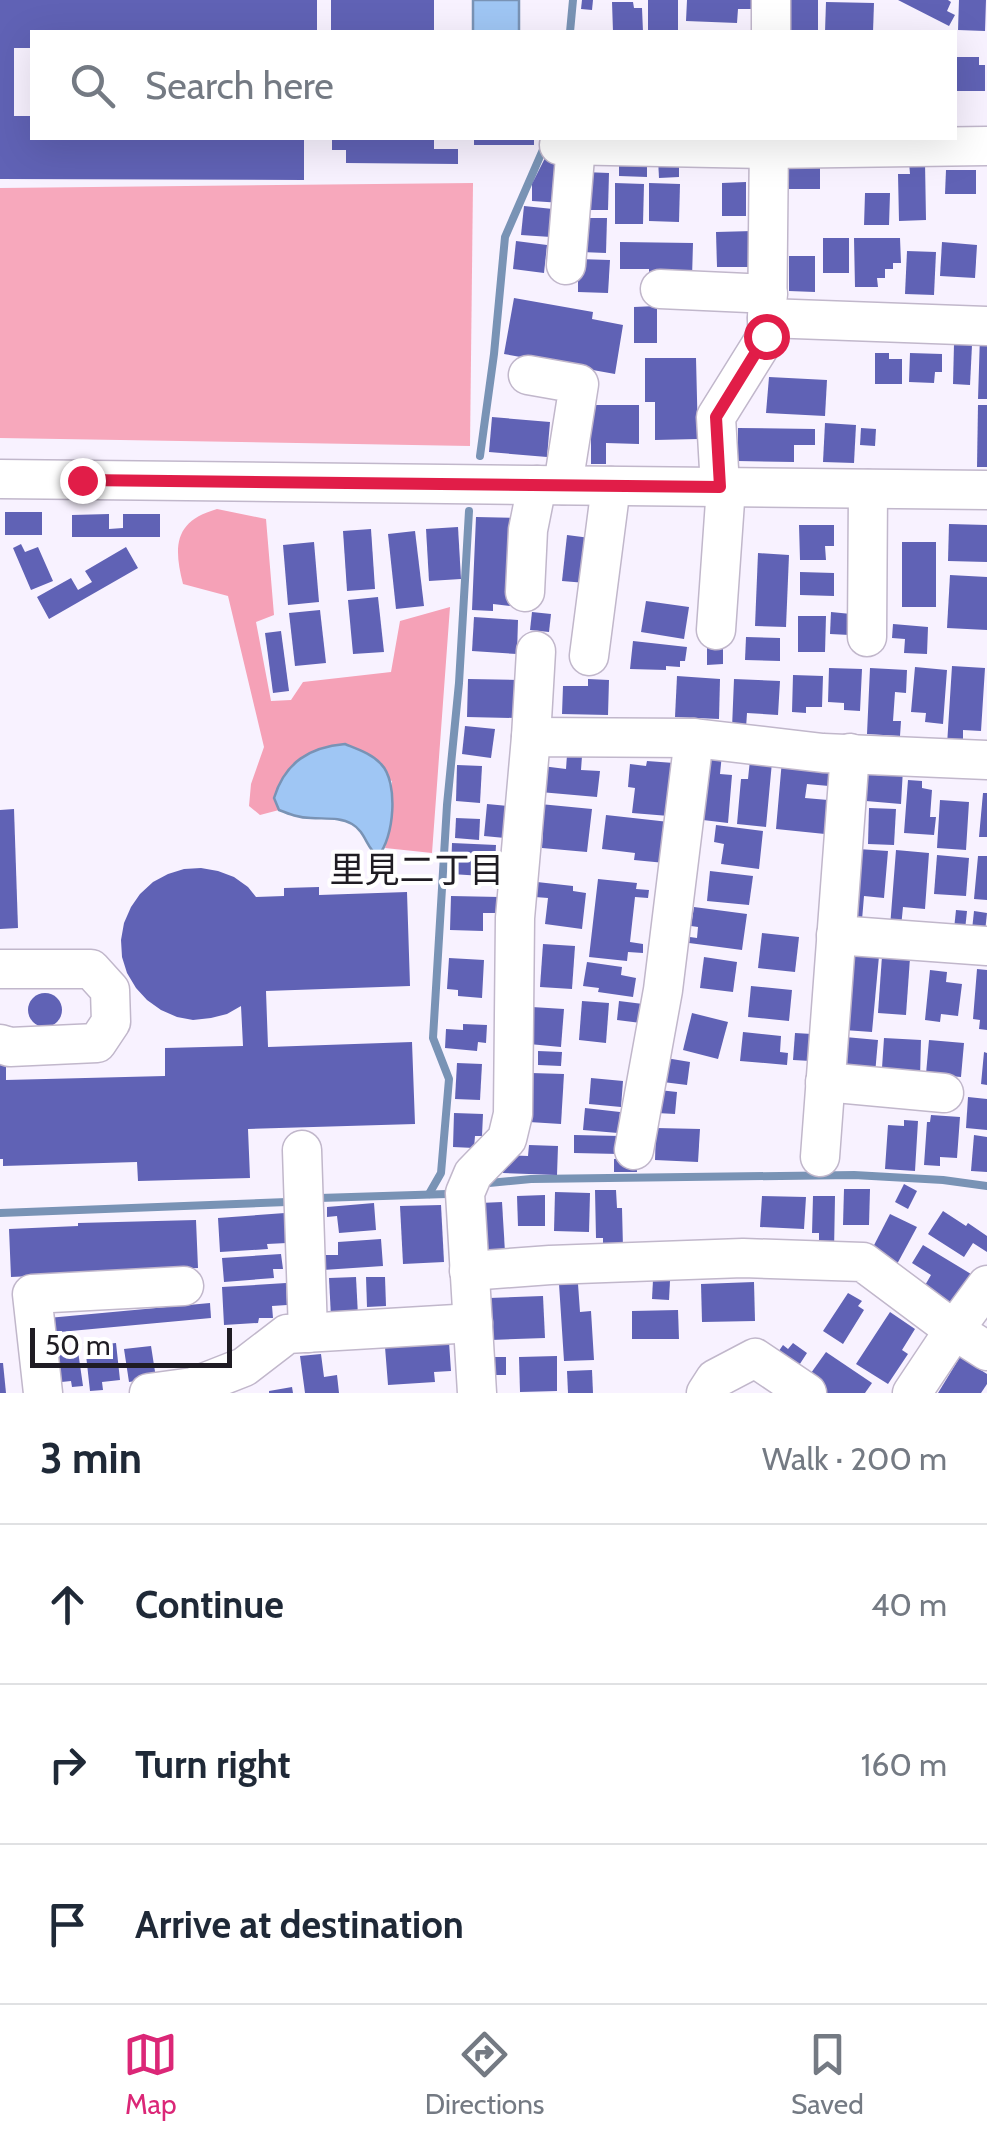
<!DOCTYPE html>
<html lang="en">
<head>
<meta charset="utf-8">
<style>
	body { margin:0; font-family:Cabin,"Noto Sans JP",sans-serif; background:#f2f2f3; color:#1f2937 }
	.scale { position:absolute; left:30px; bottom:25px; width:202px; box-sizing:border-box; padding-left:10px; border:5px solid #1f1c23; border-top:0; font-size:28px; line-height:35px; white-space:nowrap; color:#1f1c23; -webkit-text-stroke:8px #fff; paint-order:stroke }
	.stop { position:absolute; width:30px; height:30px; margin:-22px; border:8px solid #e11d48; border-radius:50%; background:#fff }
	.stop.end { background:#e11d48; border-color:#fff; box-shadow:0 2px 10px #0008 }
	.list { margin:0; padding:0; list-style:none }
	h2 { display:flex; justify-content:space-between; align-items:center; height:130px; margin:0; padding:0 40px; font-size:42px }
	h2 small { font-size:32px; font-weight:400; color:#747a83 }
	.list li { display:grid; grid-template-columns:65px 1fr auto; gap:30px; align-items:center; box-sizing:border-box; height:160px; padding:0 40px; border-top:2px solid #e0e1e3 }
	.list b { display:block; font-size:38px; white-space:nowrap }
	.list em { font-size:32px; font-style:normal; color:#747a83 }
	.icon { flex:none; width:55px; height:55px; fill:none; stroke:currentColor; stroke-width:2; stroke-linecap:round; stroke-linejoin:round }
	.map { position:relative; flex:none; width:987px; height:1393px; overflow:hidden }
	.search { position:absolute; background:#fff; box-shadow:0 10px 40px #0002; left:30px; right:30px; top:30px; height:110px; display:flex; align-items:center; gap:25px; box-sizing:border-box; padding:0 35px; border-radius:0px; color:#747a83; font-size:38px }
	.sheet { height:610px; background:#fff }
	nav { display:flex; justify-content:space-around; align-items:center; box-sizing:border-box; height:140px; border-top:2px solid #e0e1e3; background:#fff; font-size:28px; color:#747a83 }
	nav a { display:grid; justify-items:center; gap:5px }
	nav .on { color:#db2777 }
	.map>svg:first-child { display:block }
	.green { fill:#f7a8bc }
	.forest { fill:#f5a1b7 }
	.water { fill:#9fc6f4; stroke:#7993b5; stroke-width:2.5 }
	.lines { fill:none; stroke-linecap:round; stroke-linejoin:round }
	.stream { stroke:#7993b5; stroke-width:8 }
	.building { fill:#6062b5 }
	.minor-casing { stroke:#c1b7cb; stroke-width:41 }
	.minor { stroke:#fff; stroke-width:38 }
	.route { stroke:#e11d48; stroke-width:12 }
	.labels { text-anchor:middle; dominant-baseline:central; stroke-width:8; stroke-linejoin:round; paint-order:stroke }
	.neighbourhood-label { font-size:35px; fill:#1f1c23; stroke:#fff }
</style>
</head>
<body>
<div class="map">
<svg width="987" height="1393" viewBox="0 0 987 1393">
	<rect width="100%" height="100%" fill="#f8f2ff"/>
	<polygon class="green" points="473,183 470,446 0,438 0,188"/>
	<path class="forest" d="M217,509L266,519L274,615L256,622L271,701L291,700L303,682L391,672L400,621L450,607L432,853L385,848L391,818L392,781L313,751C291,762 284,776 274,798L279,810L260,815L249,806L251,784L264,747L228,596L183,584C173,545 175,521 217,509Z"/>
	<g class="water">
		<rect x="473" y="0" width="46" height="32"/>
		<path d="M345,744C357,749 372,754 381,764C399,782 394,839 378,856C366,848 366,832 352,824C340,817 325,819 311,818C299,818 289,814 279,810L274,798C285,762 310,747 345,744Z"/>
	</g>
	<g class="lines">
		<g class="stream">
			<polyline points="570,32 573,0"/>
			<polyline points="480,456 494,354 505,237 545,145"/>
			<polyline points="489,1183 531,1179 854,1175 943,1180 987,1186"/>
			<polyline points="429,1194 441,1173 449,1079 433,1038 447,805 459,683 469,511"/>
			<polyline points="319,1198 447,1194"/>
			<polyline points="0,1213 287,1202"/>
		</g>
	</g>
	<g class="building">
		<polygon points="0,0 317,0 317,32 32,32 32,48 14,48 14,116 32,116 32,138 304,138 304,180 0,179"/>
		<rect x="331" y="0" width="103" height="32"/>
		<polygon points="582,0 593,0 592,10 581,9"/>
		<rect x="648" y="0" width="30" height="32"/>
		<polygon points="687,0 754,0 753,9 738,9 737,23 686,21"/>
		<rect x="791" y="0" width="27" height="32"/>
		<polygon points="898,0 948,0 951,2 947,11 955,15 949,26"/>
		<polygon points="959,0 986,0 985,31 958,30"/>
		<polygon points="612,2 633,2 634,8 642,8 643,32 613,32"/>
		<polygon points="826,2 874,3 873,32 825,32"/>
		<polygon points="954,57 979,57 979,65 985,65 985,91 954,91"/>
		<polygon points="332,138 434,138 434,149 458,149 458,164 346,163 346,150 332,150"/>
		<rect x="474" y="138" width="60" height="7"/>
		<polygon points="619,154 647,155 647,177 619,176"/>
		<polygon points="545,158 565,159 562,203 532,201 532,184"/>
		<polygon points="658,159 679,159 679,177 659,178"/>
		<polygon points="909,162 925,162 926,220 899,221 898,174 910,174"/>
		<polygon points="820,164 820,189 789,189 789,165"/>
		<polygon points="946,170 976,170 976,194 945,194"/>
		<polygon points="584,172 609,173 608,210 583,210"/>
		<polygon points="746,182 746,216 722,216 722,183"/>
		<polygon points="615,183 644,184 643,224 615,224"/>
		<polygon points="649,183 680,184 679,222 649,221"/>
		<polygon points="865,193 890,193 889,225 864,225"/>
		<polygon points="524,206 553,209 551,237 521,235"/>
		<polygon points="581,218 607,218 606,253 581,252"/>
		<polygon points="753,231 753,267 717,267 716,232"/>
		<rect x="823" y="238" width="26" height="35"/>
		<polygon points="854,238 900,238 901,263 893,263 893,269 885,269 885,278 877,278 878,287 855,287"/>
		<polygon points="516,241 547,245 544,273 513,269"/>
		<polygon points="620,242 693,243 692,278 649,278 649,269 620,269"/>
		<polygon points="942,242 977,245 975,278 940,276"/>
		<polygon points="907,251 936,252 934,295 905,294"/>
		<polygon points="789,256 815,256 815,292 789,291"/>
		<polygon points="578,259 610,260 608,293 578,292"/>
		<polygon points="514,298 593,312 592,319 623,325 615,374 504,354"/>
		<polygon points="657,306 657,343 634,343 634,307"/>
		<polygon points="980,336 987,337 987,399 978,399"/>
		<polygon points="954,344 972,345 970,385 953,384"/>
		<polygon points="875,353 889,353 889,359 902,359 902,384 875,384"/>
		<polygon points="910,353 942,354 942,372 935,372 934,383 909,382"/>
		<polygon points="645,358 696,358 698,439 655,440 655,402 645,402"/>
		<polygon points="769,377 827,380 825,416 766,413"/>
		<polygon points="591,405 639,405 639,444 606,443 606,464 591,464"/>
		<polygon points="978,405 987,405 987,467 977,467"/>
		<polygon points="492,417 550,422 547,457 489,452"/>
		<polygon points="825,423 856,425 854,463 823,462"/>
		<polygon points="738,428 815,429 815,445 794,445 794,462 738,461"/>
		<polygon points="861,428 876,429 875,446 860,445"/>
		<rect x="5" y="512" width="37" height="23"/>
		<polygon points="109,514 109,529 123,528 123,514 160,514 160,537 72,537 72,515"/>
		<polygon points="476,517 515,518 511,606 493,604 493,611 472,610"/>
		<polygon points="949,524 987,525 987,562 948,561"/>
		<polygon points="799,525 834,525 834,546 825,546 826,560 800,560"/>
		<polygon points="458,527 461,579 429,581 426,529"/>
		<polygon points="371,529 375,589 347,591 343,531"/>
		<polygon points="415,531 424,606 396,609 388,534"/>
		<polygon points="567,535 590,538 586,583 562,581"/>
		<polygon points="314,542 319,602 288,605 283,545"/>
		<rect x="902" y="542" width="34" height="65"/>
		<polygon points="21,544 25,552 38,547 53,581 31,590 13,548"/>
		<polygon points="126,547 138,568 49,619 37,597 71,578 78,590 92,582 85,571"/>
		<polygon points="758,553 789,555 786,627 755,626"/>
		<polygon points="800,572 834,573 834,596 800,595"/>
		<polygon points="950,575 987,577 987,630 947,628"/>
		<polygon points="378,597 384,652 353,654 348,600"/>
		<polygon points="646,601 689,607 684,639 641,632"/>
		<polygon points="320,610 326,663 295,666 289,613"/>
		<polygon points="532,612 551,614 549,632 530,630"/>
		<polygon points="831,612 851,614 850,635 830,634"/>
		<polygon points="798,616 826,616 825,652 798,652"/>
		<polygon points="474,617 518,620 517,654 472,651"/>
		<polygon points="893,624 928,627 927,654 904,653 905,639 892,638"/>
		<polygon points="281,631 289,691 273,693 265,633"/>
		<polygon points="746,637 780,638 780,661 745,660"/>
		<polygon points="633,641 687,647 685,661 680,661 680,667 666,666 666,670 630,669"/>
		<polygon points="707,645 723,645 723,664 707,665"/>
		<polygon points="952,666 985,668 981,731 963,730 963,746 947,745"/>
		<polygon points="915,667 947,670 943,724 925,722 926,713 911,712"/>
		<polygon points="829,668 862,669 860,711 844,710 844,703 828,702"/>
		<polygon points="870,668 907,670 906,693 895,692 893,721 901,721 900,736 867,734"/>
		<polygon points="793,675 823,676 822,707 806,707 806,713 792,712"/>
		<polygon points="677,676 720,679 719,719 675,717"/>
		<polygon points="468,679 519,680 520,700 514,700 514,718 467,717"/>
		<polygon points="588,679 609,680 608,715 562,714 563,686 588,686"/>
		<polygon points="734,679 780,681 778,715 747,713 746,728 732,728"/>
		<polygon points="465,726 495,729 491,758 462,754"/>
		<polygon points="709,753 722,754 720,774 732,775 728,823 703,820"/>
		<polygon points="567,755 582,756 581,770 600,771 597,797 540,792 542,766 566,769"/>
		<polygon points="750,760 772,762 766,827 737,824 741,779 748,779"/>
		<polygon points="782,760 831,765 829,786 807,784 805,798 828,800 825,834 776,829"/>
		<polygon points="647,761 674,763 669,816 632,813 635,788 628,787 630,764 646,766"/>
		<polygon points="457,765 482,766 480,803 456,801"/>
		<polygon points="883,767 903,769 901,804 866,801 868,774 883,776"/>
		<polygon points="908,780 922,781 922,788 932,790 930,817 936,817 934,835 904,833"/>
		<polygon points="983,793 987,793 987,837 979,837"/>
		<polygon points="940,800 969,802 966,850 937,848"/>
		<polygon points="487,804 508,806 505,838 484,836"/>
		<polygon points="540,804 592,809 587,852 542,848 543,831 538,831"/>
		<polygon points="869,808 896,809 894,845 868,844"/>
		<polygon points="14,809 18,928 0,929 0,810"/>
		<polygon points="606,815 669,822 665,863 634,860 635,853 602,849"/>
		<polygon points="456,818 480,819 479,840 455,838"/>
		<polygon points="716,825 763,831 759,869 721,864 724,844 714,842"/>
		<polygon points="452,843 496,845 495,865 484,864 483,876 451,874"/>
		<polygon points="858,849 888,851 884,898 864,896 862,920 851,919"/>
		<polygon points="896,850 929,853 925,909 903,907 901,927 890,927"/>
		<polygon points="937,855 969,858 966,896 934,894"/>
		<polygon points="978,856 987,856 987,900 974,899"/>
		<polygon points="201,868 218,871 234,877 248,887 256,897 284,896 284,888 319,887 319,895 407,892 410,986 266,991 268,1047 412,1042 415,1124 248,1129 250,1178 138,1181 137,1162 3,1166 3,1159 0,1159 0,1060 6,1060 6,1080 165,1076 165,1048 243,1046 241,1006 227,1014 211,1018 193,1020 177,1017 161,1010 147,1000 136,988 127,973 122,957 121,940 124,923 131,907 140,894 153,882 168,874 184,869"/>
		<polygon points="710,871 753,876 749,905 707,901"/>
		<polygon points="598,879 637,883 636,889 649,890 648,898 635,897 630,942 643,944 643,953 628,952 627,961 589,957"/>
		<polygon points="537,882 573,886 573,891 586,893 582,929 545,924 548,898 535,897"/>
		<polygon points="451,896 500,897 500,913 483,913 483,931 450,930"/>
		<polygon points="694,907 747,914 742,950 689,943 690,937 697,938 698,927 691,926"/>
		<polygon points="956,910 967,911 965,930 954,929"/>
		<polygon points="974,911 987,913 985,932 972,930"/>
		<polygon points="762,933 799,937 795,972 758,968"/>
		<polygon points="543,944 575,946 572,989 540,987"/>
		<polygon points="851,954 879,956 872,1032 844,1030"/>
		<polygon points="882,956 910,958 906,1015 878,1013"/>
		<polygon points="704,957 737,962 733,992 700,988"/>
		<polygon points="449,958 484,960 482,998 458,996 458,990 447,989"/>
		<polygon points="587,962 622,967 621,975 636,978 633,997 598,992 599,988 583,986"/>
		<polygon points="977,969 987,970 987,1030 979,1029 980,1020 973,1019"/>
		<polygon points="930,970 947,972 946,982 962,984 958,1016 941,1014 940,1022 925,1020"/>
		<polygon points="751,986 792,990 789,1021 748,1017"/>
		<circle cx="45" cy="1010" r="17"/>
		<polygon points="582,1001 609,1003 606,1043 579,1040"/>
		<polygon points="619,1001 643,1004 641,1023 617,1020"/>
		<polygon points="532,1007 564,1009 561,1047 529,1044"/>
		<polygon points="692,1013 728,1022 718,1059 683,1050"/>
		<polygon points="463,1024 487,1025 486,1043 478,1042 477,1051 445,1048 446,1029 463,1030"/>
		<polygon points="743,1032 781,1036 780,1052 788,1053 787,1065 740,1061"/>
		<polygon points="795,1033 812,1034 811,1061 793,1060"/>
		<polygon points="845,1037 878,1040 875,1074 842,1071"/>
		<polygon points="884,1038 921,1040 920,1078 900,1078 901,1069 882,1068"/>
		<polygon points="929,1040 964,1043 961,1077 926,1074"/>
		<polygon points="538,1051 562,1052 561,1066 538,1065"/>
		<polygon points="984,1052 987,1053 987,1085 981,1084"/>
		<polygon points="666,1058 690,1062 687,1085 663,1082"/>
		<polygon points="457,1063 482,1064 480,1100 455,1099"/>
		<polygon points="531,1073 564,1074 561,1124 529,1122"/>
		<polygon points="591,1078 623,1081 621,1107 589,1104"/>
		<polygon points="659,1090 677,1092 675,1114 657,1113"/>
		<polygon points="968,1097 987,1099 987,1130 966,1128"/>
		<polygon points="585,1108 620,1112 618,1133 583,1130"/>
		<polygon points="454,1113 483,1114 482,1136 475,1136 474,1148 453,1147"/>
		<polygon points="931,1115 960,1117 957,1158 940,1157 940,1166 924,1165 927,1122 930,1122"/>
		<polygon points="904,1120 918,1121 915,1171 885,1169 888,1125 904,1126"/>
		<polygon points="656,1128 700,1129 698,1162 655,1160"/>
		<polygon points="574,1135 620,1136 619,1154 574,1153"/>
		<polygon points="974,1135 987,1137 987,1172 971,1171"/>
		<polygon points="529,1145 558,1146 557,1175 503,1173 504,1155 528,1156"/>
		<polygon points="636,1158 637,1172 614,1172 614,1159"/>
		<polygon points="904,1184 917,1191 908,1209 895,1202"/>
		<polygon points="844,1189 870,1189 869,1225 843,1225"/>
		<polygon points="595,1190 616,1190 617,1208 622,1208 623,1248 603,1248 603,1238 596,1238"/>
		<polygon points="555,1192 590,1193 589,1232 554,1231"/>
		<polygon points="545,1195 545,1226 518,1226 517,1196"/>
		<polygon points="762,1196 806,1197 804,1229 760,1227"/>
		<polygon points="813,1196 835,1196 834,1252 819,1251 819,1233 812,1233"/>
		<polygon points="502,1202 505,1252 483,1253 480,1203"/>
		<polygon points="374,1203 376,1230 339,1233 337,1216 327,1217 327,1207"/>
		<polygon points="441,1205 444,1262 403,1264 400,1206"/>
		<polygon points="943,1211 966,1226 968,1223 987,1236 987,1252 973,1243 964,1257 928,1234"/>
		<polygon points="285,1213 287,1243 267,1244 268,1249 220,1252 218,1218"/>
		<polygon points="890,1214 917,1227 896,1266 870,1253"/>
		<polygon points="196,1220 198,1268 11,1277 9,1229 78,1226 78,1223"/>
		<polygon points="381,1239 383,1266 323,1270 322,1255 338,1255 338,1242"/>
		<polygon points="923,1245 971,1274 953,1304 924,1287 931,1275 912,1263"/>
		<polygon points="281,1254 283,1269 273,1269 274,1278 224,1282 222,1258"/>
		<polygon points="356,1277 358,1316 331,1317 329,1278"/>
		<polygon points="366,1277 385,1277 386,1306 367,1307"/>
		<polygon points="653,1280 670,1281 669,1300 652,1299"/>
		<polygon points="754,1282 755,1321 702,1322 701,1284"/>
		<polygon points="286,1283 287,1305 272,1306 273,1318 259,1318 258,1323 224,1325 222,1287"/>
		<polygon points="559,1284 578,1284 580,1312 591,1311 594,1360 564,1361"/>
		<polygon points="848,1293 862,1301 858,1306 864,1310 843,1344 823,1331"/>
		<polygon points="543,1296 545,1338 491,1340 489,1298"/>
		<polygon points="210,1303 211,1318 49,1333 48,1318"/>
		<polygon points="678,1310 679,1339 632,1339 632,1311"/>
		<polygon points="890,1312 915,1329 902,1350 908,1354 888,1384 856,1364"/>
		<polygon points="449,1342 451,1371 434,1372 435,1382 388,1385 385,1347"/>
		<polygon points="116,1343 120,1380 102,1382 103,1390 90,1391 85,1346"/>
		<polygon points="793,1343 807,1353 794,1373 774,1358 783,1345 788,1349"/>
		<polygon points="151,1346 156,1378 129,1382 124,1349"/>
		<polygon points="78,1351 83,1386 72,1387 71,1381 52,1383 49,1355"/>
		<polygon points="826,1352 872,1383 865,1393 824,1393 806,1380"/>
		<polygon points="321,1354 324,1377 337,1375 339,1393 305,1393 300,1356"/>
		<polygon points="557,1356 557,1391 520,1392 519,1357"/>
		<rect x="485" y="1357" width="21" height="18"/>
		<polygon points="960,1357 987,1374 987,1384 981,1393 938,1393"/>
		<polygon points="0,1363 3,1363 6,1393 0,1393"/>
		<polygon points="592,1370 593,1393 568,1393 567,1371"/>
		<polygon points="292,1387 293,1393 269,1393 269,1391"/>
	</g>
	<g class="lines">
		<defs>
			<g id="minor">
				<polyline points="771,32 771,0"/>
				<polyline points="559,145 769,149 987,146"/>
				<polyline points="566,265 576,145"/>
				<polyline points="660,289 768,294"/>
				<polyline points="767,318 987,326"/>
				<polyline points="528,375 579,384 563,485"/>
				<polyline points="0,479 987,490"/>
				<polyline points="720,487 716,417 767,335 769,138"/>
				<polyline points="525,592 528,530 537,485"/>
				<polyline points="716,630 726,487"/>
				<polyline points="867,637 868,489"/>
				<polyline points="589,656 611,486"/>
				<polyline points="531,737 536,651"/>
				<polyline points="836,935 987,946"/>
				<polyline points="0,969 91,969 110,990 111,1022 97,1043 10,1047 0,1044"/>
				<polyline points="825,1082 944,1093"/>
				<polyline points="302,1150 308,1333"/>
				<polyline points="634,1150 663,990 694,738"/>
				<polyline points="820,1157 850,753"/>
				<polyline points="469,1271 550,1265 743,1258 863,1262 954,1330 987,1351"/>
				<polyline points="43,1393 32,1294 184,1286"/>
				<polyline points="149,1393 193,1387 244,1367 287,1334 473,1323"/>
				<polyline points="477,1393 465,1193 473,1174 507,1139 513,1114 515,918 531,737 694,738 823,753 987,760"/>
				<polyline points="706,1393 715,1379 755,1358 807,1393"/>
				<polyline points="912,1393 954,1330 987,1285"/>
			</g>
		</defs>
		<use href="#minor" class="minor-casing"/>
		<use href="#minor" class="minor"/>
	</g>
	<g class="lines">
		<polyline class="route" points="82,480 720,487 716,417 766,336"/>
	</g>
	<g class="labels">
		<g class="neighbourhood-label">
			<text x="417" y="869">里見二丁目</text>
		</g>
	</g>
</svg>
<div class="scale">50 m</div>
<div class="stop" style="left:766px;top:336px"></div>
<div class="stop end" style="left:82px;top:480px"></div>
<div class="search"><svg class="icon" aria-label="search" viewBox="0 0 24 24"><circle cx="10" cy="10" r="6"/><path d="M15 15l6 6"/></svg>Search here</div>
</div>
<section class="sheet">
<h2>3 min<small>Walk · 200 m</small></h2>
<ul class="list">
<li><svg class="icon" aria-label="ahead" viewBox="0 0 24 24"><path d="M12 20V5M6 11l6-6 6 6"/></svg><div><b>Continue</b></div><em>40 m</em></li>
<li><svg class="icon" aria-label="right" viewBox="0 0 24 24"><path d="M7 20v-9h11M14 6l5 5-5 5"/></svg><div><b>Turn right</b></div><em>160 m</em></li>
<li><svg class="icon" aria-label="arrive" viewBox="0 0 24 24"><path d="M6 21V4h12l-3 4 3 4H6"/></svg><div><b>Arrive at destination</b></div></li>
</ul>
</section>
<nav>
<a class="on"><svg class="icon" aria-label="map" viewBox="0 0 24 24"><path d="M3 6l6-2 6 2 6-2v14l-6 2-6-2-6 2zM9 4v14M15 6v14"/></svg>Map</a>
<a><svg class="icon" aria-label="directions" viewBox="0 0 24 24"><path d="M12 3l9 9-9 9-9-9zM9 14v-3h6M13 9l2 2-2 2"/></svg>Directions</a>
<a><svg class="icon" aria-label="saved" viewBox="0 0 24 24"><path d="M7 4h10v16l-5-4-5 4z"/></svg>Saved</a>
</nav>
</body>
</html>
